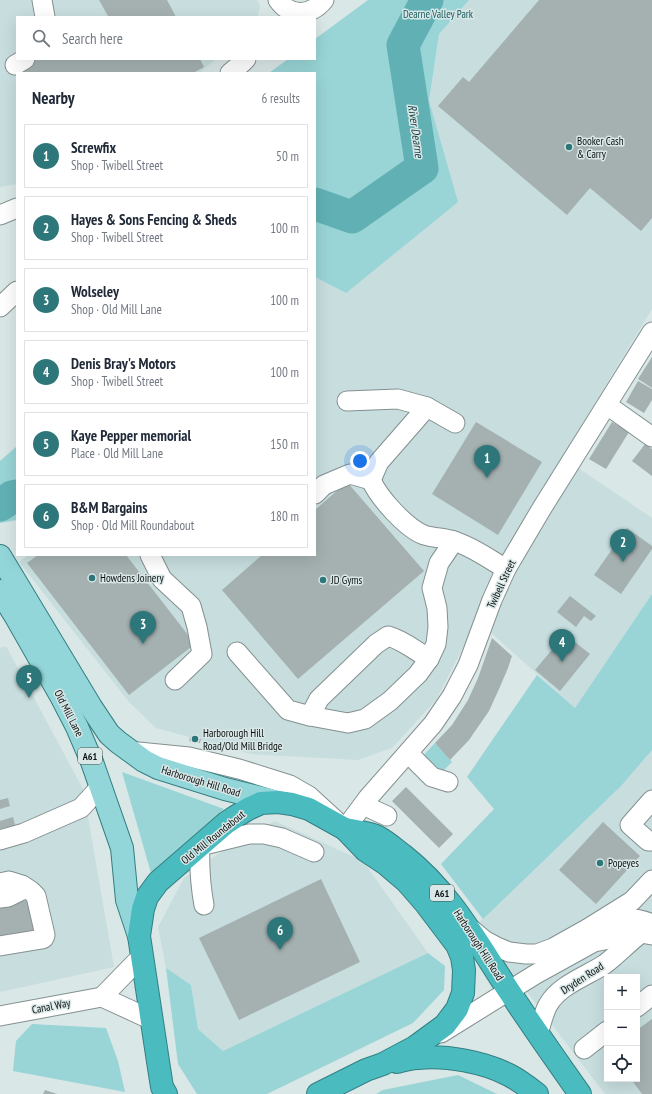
<!DOCTYPE html>
<html lang="en">
<head>
<meta charset="utf-8">
<style>
	body { margin:0; font-family:"PT Sans Narrow",sans-serif; background:#f2f2f3; color:#1f2937 }
	.controls { position:absolute; right:12px; bottom:12px; display:grid; overflow:hidden; border-radius:0px; box-shadow:0 4px 16px #0002 }
	.controls button { width:36px; height:36px; display:grid; place-items:center; padding:0; border:0; border-bottom:1px solid #e0e1e3; background:#fff; color:#1f2937; font:20px sans-serif }
	.you { position:absolute; left:360px; top:461px; width:14px; height:14px; margin:-10px; border:3px solid #fff; border-radius:50%; background:#1a73e8; box-shadow:0 0 0 6px #1a73e833 }
	.badge { display:grid; place-items:center; width:26px; height:26px; border-radius:50%; background:#2d777a; color:#fff; font-size:13px; font-weight:700 }
	.pin { position:absolute; translate:-50% -33px; filter:drop-shadow(0 1px 2px #0008) }
	.pin::after { content:''; position:absolute; top:21px; width:14px; height:12px; background:inherit; clip-path:polygon(0 0,100% 0,50% 100%) }
	.list { margin:0; padding:0; list-style:none }
	h2 { display:flex; justify-content:space-between; align-items:center; height:52px; margin:0; padding:0 16px; font-size:17px }
	h2 small { font-size:13px; font-weight:400; color:#747a83 }
	.list li { display:grid; grid-template-columns:26px 1fr auto; gap:12px; align-items:center; box-sizing:border-box; height:64px; margin:0 8px 8px; padding:0 8px; border:1px solid #e0e1e3; border-radius:0px }
	.list b { display:block; font-size:15px; white-space:nowrap }
	.list p { margin:0; font-size:13px; white-space:nowrap; color:#747a83 }
	.list em { font-size:13px; font-style:normal; color:#747a83 }
	.icon { flex:none; width:22px; height:22px; fill:none; stroke:currentColor; stroke-width:2; stroke-linecap:round; stroke-linejoin:round }
	.map { position:relative; flex:none; width:652px; height:1094px; overflow:hidden }
	.search { position:absolute; background:#fff; box-shadow:0 4px 16px #0002; left:16px; top:16px; width:300px; height:44px; display:flex; align-items:center; gap:10px; box-sizing:border-box; padding:0 14px; border-radius:0px; color:#747a83; font-size:15px }
	.panel { position:absolute; background:#fff; box-shadow:0 4px 16px #0002; left:16px; top:72px; width:300px; height:484px; border-radius:0px }
	.map>svg:first-child { display:block }
	.built { fill:#c7ddde; fill-rule:evenodd }
	.green { fill:#99d4d6 }
	.lines { fill:none; stroke-linecap:round; stroke-linejoin:round }
	.river { stroke:#61b1b4; stroke-width:33 }
	.building { fill:#a5b1b1 }
	.minor-casing { stroke:#849090; stroke-width:21 }
	.major-casing { stroke:#347f81; stroke-width:24 }
	.highway-casing { stroke:#347f81; stroke-width:24 }
	.minor { stroke:#fff; stroke-width:19 }
	.major { stroke:#92d6d9; stroke-width:22 }
	.highway { stroke:#4abbbf; stroke-width:22 }
	.poi-dot { fill:#2d777a; stroke:#dae7e7; stroke-width:1.5 }
	.labels { text-anchor:middle; dominant-baseline:central; stroke-width:3; stroke-linejoin:round; paint-order:stroke }
	.shield { fill:#dae7e7; stroke:#495050; stroke-width:1 }
	.shield-label { font-size:10px; font-weight:bold; fill:#0b0f0f }
	.park-label { font-size:11px; fill:#175b5e; stroke:#dae7e7 }
	.poi-label { font-size:11px; fill:#0b0f0f; stroke:#dae7e7; text-anchor:start }
	.street-label { font-size:11px; fill:#0b0f0f; stroke:#dae7e7 }
	.water-label { font-size:12px; font-style:italic; fill:#173e3f; stroke:#dae7e7 }
</style>
</head>
<body>
<div class="map">
<svg width="652" height="1094" viewBox="0 0 652 1094">
	<rect width="100%" height="100%" fill="#dae7e7"/>
	<g class="built">
		<polygon points="0,0 257,0 260,5 258,17 17,17 17,59 216,59 199,73 17,73 17,184 0,187"/>
		<polygon points="469,0 652,0 652,309 562,457 652,518 652,594 575,708 477,620 436,700 392,748 358,760 251,754 156,728 129,702 19,562 28,555 315,555 315,277 346,293 431,113 429,101 439,34"/>
		<polygon points="6,646 83,789 114,967 0,992 0,648"/>
		<path d="M652,750V1094H605L476,925L622,785ZM607,977H637V1079H607Z"/>
		<polygon points="275,821 363,861 428,953 223,1051 198,1029 191,985 166,968 158,927 184,878 224,850"/>
	</g>
	<g class="green">
		<polygon points="368,0 469,0 439,34 429,101 458,202 346,293 315,277 315,73 269,73 288,59 315,59 315,39"/>
		<polygon points="17,446 17,520 0,523 0,461"/>
		<polygon points="652,594 652,750 622,785 483,919 441,864 494,809 467,777 537,675 575,708"/>
		<polygon points="435,743 452,762 441,773 421,758"/>
		<polygon points="122,772 224,809 151,873"/>
		<polygon points="428,953 445,966 444,990 413,1023 267,1094 197,1094 178,1064 166,968 191,985 198,1029 223,1051"/>
		<polygon points="32,1024 106,1028 118,1061 125,1092 13,1071 16,1041"/>
		<polygon points="458,1075 497,1094 376,1094 383,1090"/>
	</g>
	<g class="lines">
		<g class="river">
			<polyline points="315,204 352,217 422,168 403,45 427,0"/>
			<polyline points="0,505 12,497 17,496"/>
		</g>
	</g>
	<g class="building">
		<polygon points="99,0 167,0 176,17 106,17 108,16"/>
		<polygon points="539,0 652,0 652,218 641,231 590,188 567,215 438,106 463,77 469,82"/>
		<polygon points="32,59 200,59 204,67 193,73 25,73 20,66"/>
		<polygon points="652,357 652,388 638,379"/>
		<polygon points="638,381 652,389 652,400 644,413 626,402"/>
		<polygon points="476,422 542,462 498,535 432,494"/>
		<polygon points="612,422 629,432 606,469 589,459"/>
		<polygon points="645,444 652,449 652,476 632,461"/>
		<polygon points="347,482 424,571 298,679 222,590 262,555 315,555 315,510"/>
		<polygon points="627,528 652,546 652,549 621,594 594,575"/>
		<polygon points="38,555 126,555 195,644 129,695 27,563"/>
		<polygon points="570,596 596,616 591,621 584,616 576,627 557,612"/>
		<polygon points="565,634 590,654 560,691 535,670"/>
		<polygon points="492,638 512,656 508,668 499,689 489,711 469,740 450,760 435,743 452,725 468,700 478,678"/>
		<polygon points="190,737 201,739 200,743 189,741"/>
		<polygon points="406,787 453,834 439,848 392,801"/>
		<polygon points="8,798 10,806 0,809 0,800"/>
		<polygon points="13,817 15,825 0,829 0,821"/>
		<polygon points="603,822 640,856 596,904 559,870"/>
		<polygon points="321,879 360,962 239,1020 199,938"/>
		<polygon points="35,899 40,937 0,943 0,905"/>
		<polygon points="652,1019 652,1094 642,1094 631,1079 637,1079 637,1030"/>
		<polygon points="45,1090 57,1094 43,1094"/>
	</g>
	<g class="lines">
		<defs>
			<g id="minor">
				<polyline points="42,0 45,17"/>
				<path d="M278,0C290,17 311,16 324,0"/>
				<polyline points="15,65 25,59"/>
				<polyline points="230,73 242,63 246,59"/>
				<polyline points="0,215 17,208"/>
				<polyline points="0,307 17,291"/>
				<polyline points="347,401 398,399 427,407"/>
				<polyline points="607,405 652,437"/>
				<polyline points="371,480 379,462 427,407 455,423"/>
				<path d="M315,494L324,485L350,474L371,480C379,498 406,528 424,535C434,538 445,538 454,541C473,547 489,559 506,569"/>
				<polyline points="150,555 162,579 191,606 197,627 202,654 175,680"/>
				<polyline points="237,652 288,710 310,716 348,723 365,719 390,701 418,674 429,659 436,644 438,627 437,608 432,588 439,563 454,541"/>
				<path d="M310,716L319,699L376,644L388,636C403,640 416,651 429,659"/>
				<polyline points="128,751 189,757 239,769 290,785 309,796 345,829 368,798 433,724 452,696 468,665 492,600 506,569 542,508 652,332"/>
				<polyline points="408,753 432,777 448,782"/>
				<polyline points="652,800 630,825 648,841 652,841"/>
				<polyline points="363,805 387,816"/>
				<polyline points="0,840 24,833 81,808 101,786"/>
				<polyline points="0,883 9,881 22,885 31,891 36,896 45,935 44,938 42,939 0,946"/>
				<polyline points="0,898 8,897 26,888"/>
				<path d="M204,905C200,883 199,868 200,846L249,834H264L282,838L314,852"/>
				<path d="M605,922C621,917 637,917 652,924"/>
				<polyline points="471,929 484,940 497,947 509,952 526,954 537,954 553,948 587,929 632,901 652,880"/>
				<polyline points="102,997 142,956"/>
				<polyline points="637,1007 652,995"/>
				<polyline points="0,1016 102,997 152,1020"/>
				<polyline points="441,1033 536,974 594,942 641,933 652,935"/>
				<path d="M538,1034C541,1025 543,1014 548,1005C559,985 587,976 605,964C617,955 628,943 640,934"/>
				<polyline points="584,1049 607,1031"/>
			</g>
			<g id="major">
				<polyline points="0,556 91,707 109,734 118,742 144,761 158,768 225,789 278,802"/>
				<polyline points="0,591 16,617 61,696 77,727 92,762 122,848 127,900 139,936"/>
			</g>
			<g id="highway">
				<path d="M345,829C354,831 371,833 378,837C387,842 395,849 403,855C451,893 476,941 509,991C532,1026 556,1060 580,1094"/>
				<path d="M397,1062C404,1060 411,1058 418,1058C446,1055 484,1062 509,1075C519,1080 528,1087 537,1094"/>
				<polyline points="166,1094 162,1087 159,1068 139,936 143,909 147,897 158,882 226,823 235,817 248,809 261,803 278,802 292,804 309,809 345,829 365,850 386,864 406,881 426,904 457,945 462,957 464,970 463,993 457,1009 445,1025 415,1047 383,1064 366,1070 318,1094"/>
			</g>
		</defs>
		<use href="#minor" class="minor-casing"/>
		<use href="#major" class="major-casing"/>
		<use href="#highway" class="highway-casing"/>
		<use href="#minor" class="minor"/>
		<use href="#major" class="major"/>
		<use href="#highway" class="highway"/>
	</g>
	<g class="poi-dot">
		<circle cx="569" cy="147" r="4"/>
		<circle cx="92" cy="578" r="4"/>
		<circle cx="323" cy="580" r="4"/>
		<circle cx="195" cy="739" r="4"/>
		<circle cx="600" cy="863" r="4"/>
	</g>
	<g class="labels">
		<g class="shield">
			<rect x="78" y="748" width="24" height="16" rx="3"/>
			<rect x="430" y="885" width="24" height="16" rx="3"/>
		</g>
		<g class="shield-label">
			<text x="90" y="756">A61</text>
			<text x="442" y="893">A61</text>
		</g>
		<g class="park-label">
			<text x="438" y="14">Dearne Valley Park</text>
		</g>
		<g class="poi-label">
			<text x="577" y="141">Booker Cash<tspan x="577" dy="13">&amp; Carry</tspan></text>
			<text x="100" y="578">Howdens Joinery</text>
			<text x="331" y="580">JD Gyms</text>
			<text x="203" y="733">Harborough Hill<tspan x="203" dy="13">Road/Old Mill Bridge</tspan></text>
			<text x="608" y="863">Popeyes</text>
		</g>
		<g class="street-label">
			<text transform="translate(501 584) rotate(-65)">Twibell Street</text>
			<text transform="translate(69 713) rotate(63)">Old Mill Lane</text>
			<text transform="translate(201 781) rotate(17)">Harborough Hill Road</text>
			<text transform="translate(213 837) rotate(-39)">Old Mill Roundabout</text>
			<text transform="translate(479 945) rotate(57)">Harborough Hill Road</text>
			<text transform="translate(582 978) rotate(-33)">Dryden Road</text>
			<text transform="translate(51 1006) rotate(-11)">Canal Way</text>
		</g>
		<g class="water-label">
			<text transform="translate(416 131) rotate(82)">River Dearne</text>
		</g>
	</g>
</svg>
<div class="controls">
<button>+</button>
<button>−</button>
<button><svg class="icon" aria-label="locate" viewBox="0 0 24 24"><circle cx="12" cy="12" r="6"/><path d="M12 2v4M12 18v4M2 12h4M18 12h4"/></svg></button>
</div>
<div class="you"></div>
<div class="pin badge" style="left:487px;top:478px">1</div>
<div class="pin badge" style="left:623px;top:562px">2</div>
<div class="pin badge" style="left:143px;top:644px">3</div>
<div class="pin badge" style="left:562px;top:662px">4</div>
<div class="pin badge" style="left:29px;top:698px">5</div>
<div class="pin badge" style="left:280px;top:950px">6</div>
<div class="search"><svg class="icon" aria-label="search" viewBox="0 0 24 24"><circle cx="10" cy="10" r="6"/><path d="M15 15l6 6"/></svg>Search here</div>
<section class="panel">
<h2>Nearby<small>6 results</small></h2>
<ul class="list">
<li><span class="badge">1</span><div><b>Screwfix</b><p>Shop · Twibell Street</p></div><em>50 m</em></li>
<li><span class="badge">2</span><div><b>Hayes &amp; Sons Fencing &amp; Sheds</b><p>Shop · Twibell Street</p></div><em>100 m</em></li>
<li><span class="badge">3</span><div><b>Wolseley</b><p>Shop · Old Mill Lane</p></div><em>100 m</em></li>
<li><span class="badge">4</span><div><b>Denis Bray's Motors</b><p>Shop · Twibell Street</p></div><em>100 m</em></li>
<li><span class="badge">5</span><div><b>Kaye Pepper memorial</b><p>Place · Old Mill Lane</p></div><em>150 m</em></li>
<li><span class="badge">6</span><div><b>B&amp;M Bargains</b><p>Shop · Old Mill Roundabout</p></div><em>180 m</em></li>
</ul>
</section>
</div>
</body>
</html>
